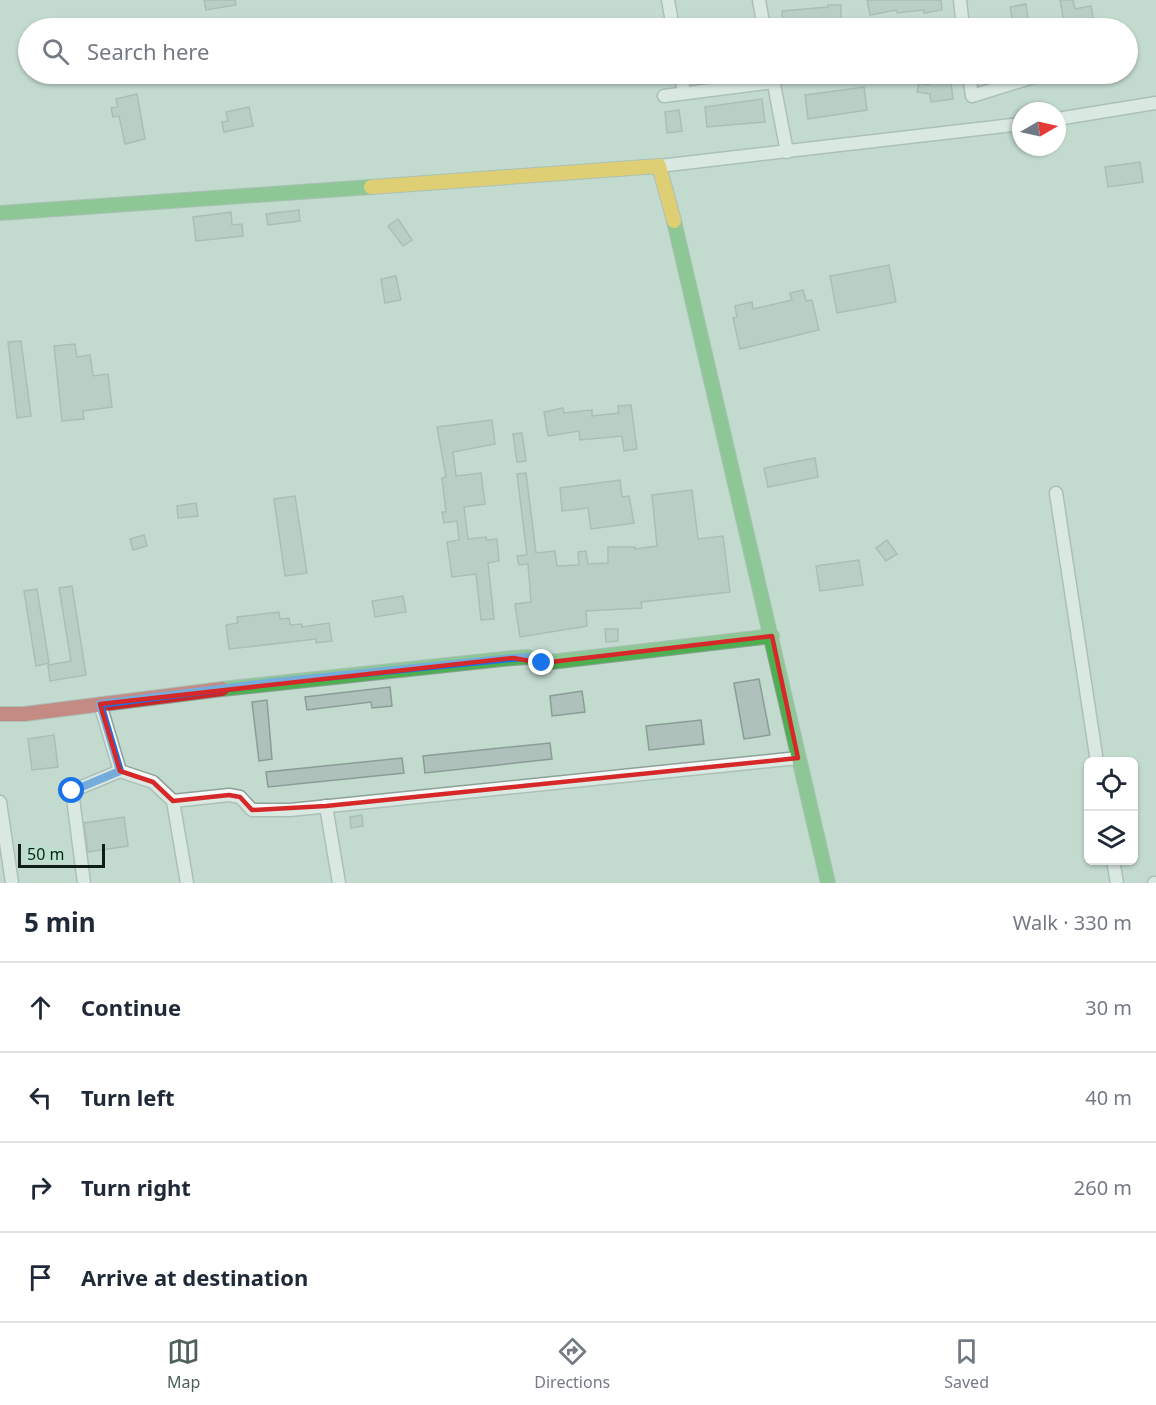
<!DOCTYPE html>
<html lang="en">
<head>
<meta charset="utf-8">
<style>
	body { margin:0; font-family:"Noto Sans",sans-serif; background:#f2f2f3; color:#1f2937 }
	.controls { position:absolute; right:18px; bottom:18px; display:grid; overflow:hidden; border-radius:9px; box-shadow:0 2px 4px #0004 }
	.controls button { width:54px; height:54px; display:grid; place-items:center; padding:0; border:0; border-bottom:2px solid #e0e1e3; background:#fff; color:#1f2937; font:30px sans-serif }
	.compass { position:absolute; left:1012px; top:102px; width:54px; height:54px; border-radius:50%; background:#fff; box-shadow:0 2px 4px #0004; rotate:81deg }
	.scale { position:absolute; left:18px; bottom:15px; width:87px; box-sizing:border-box; padding-left:6px; border:3px solid #0f1f17; border-top:0; font-size:16px; line-height:21px; white-space:nowrap; color:#0f1f17; -webkit-text-stroke:4px #bae3cf; paint-order:stroke }
	.stop { position:absolute; width:18px; height:18px; margin:-14px; border:4px solid #1a73e8; border-radius:50%; background:#fff }
	.stop.end { background:#1a73e8; border-color:#fff; box-shadow:0 2px 6px #0008 }
	.list { margin:0; padding:0; list-style:none }
	h2 { display:flex; justify-content:space-between; align-items:center; height:78px; margin:0; padding:0 24px; font-size:26px }
	h2 small { font-size:20px; font-weight:400; color:#747a83 }
	.list li { display:grid; grid-template-columns:39px 1fr auto; gap:18px; align-items:center; box-sizing:border-box; height:90px; padding:0 24px; border-top:2px solid #e0e1e3 }
	.list b { display:block; font-size:22px; white-space:nowrap }
	.list em { font-size:20px; font-style:normal; color:#747a83 }
	.icon { flex:none; width:33px; height:33px; fill:none; stroke:currentColor; stroke-width:2; stroke-linecap:round; stroke-linejoin:round }
	.map { position:relative; flex:none; width:1156px; height:883px; overflow:hidden }
	.search { position:absolute; background:#fff; box-shadow:0 2px 4px #0004; left:18px; right:18px; top:18px; height:66px; display:flex; align-items:center; gap:15px; box-sizing:border-box; padding:0 21px; border-radius:33px; color:#747a83; font-size:22px }
	.sheet { height:438px; background:#fff }
	nav { display:flex; justify-content:space-around; align-items:center; box-sizing:border-box; height:84px; border-top:2px solid #e0e1e3; background:#fff; font-size:16px; color:#747a83 }
	nav a { display:grid; justify-items:center; gap:3px }
	nav .on { color:#4e6057 }
	.map>svg:first-child { display:block }
	.building { fill:#aec1bb; stroke:#8a9e97; stroke-width:1.5 }
	.lines { fill:none; stroke-linecap:round; stroke-linejoin:round }
	.street-casing { stroke:#8ea097; stroke-width:15 }
	.fast-casing { stroke:#8ea097; stroke-width:16 }
	.slow-casing { stroke:#8ea097; stroke-width:16 }
	.jam-casing { stroke:#8ea097; stroke-width:16 }
	.street { stroke:#f6f9f8; stroke-width:12 }
	.fast { stroke:#4caf50; stroke-width:14 }
	.slow { stroke:#ffc107; stroke-width:14 }
	.jam { stroke:#c62828; stroke-width:14 }
	.route { stroke:#1a73e8; stroke-width:8 }
	.marked { fill:none; stroke:#d62828; stroke-width:4.5; stroke-linejoin:round }
</style>
</head>
<body>
<div class="map">
<svg width="1156" height="883" viewBox="0 0 1156 883">
	<rect width="100%" height="100%" fill="#c3dacf"/>
	<g class="building">
		<polygon points="204,0 235,0 236,5 206,10"/>
		<polygon points="867,0 941,0 942,10 924,13 924,10 897,13 896,10 870,15"/>
		<polygon points="1060,0 1073,0 1075,9 1091,6 1095,28 1065,28"/>
		<polygon points="1026,4 1029,28 1014,28 1010,7"/>
		<polygon points="828,5 841,5 841,28 783,28 782,11 828,7"/>
		<polygon points="950,74 953,99 931,102 930,94 917,92 919,83 929,85 928,75"/>
		<polygon points="864,87 867,110 808,119 805,95"/>
		<polygon points="137,94 145,139 125,144 119,116 113,117 111,108 118,107 116,99"/>
		<polygon points="762,99 765,122 707,127 705,107"/>
		<polygon points="249,107 253,126 224,132 222,122 228,121 226,112"/>
		<polygon points="679,110 682,131 667,133 665,112"/>
		<polygon points="1140,162 1143,182 1108,187 1105,167"/>
		<polygon points="299,210 300,221 268,225 266,214"/>
		<polygon points="231,212 232,225 242,224 243,236 196,241 193,217"/>
		<polygon points="398,219 412,240 403,246 388,226"/>
		<polygon points="889,265 896,302 837,313 830,276"/>
		<polygon points="396,276 401,300 385,303 381,279"/>
		<polygon points="803,290 806,301 812,300 819,330 740,349 733,318 737,317 735,306 752,302 753,309 792,300 790,293"/>
		<polygon points="21,341 31,416 17,418 8,342"/>
		<polygon points="75,344 77,357 90,355 93,376 108,374 112,407 83,411 84,419 62,421 54,346"/>
		<polygon points="631,405 637,449 624,451 622,436 580,440 579,431 548,436 544,412 563,408 564,413 592,410 592,416 619,413 618,406"/>
		<polygon points="492,420 495,444 453,452 456,476 481,473 485,504 464,507 468,539 486,537 487,540 497,539 499,561 488,563 494,619 481,620 476,574 452,577 447,542 459,540 457,521 444,523 442,512 446,512 442,478 446,477 437,427"/>
		<polygon points="522,433 526,461 517,462 513,434"/>
		<polygon points="815,458 818,477 768,487 764,468"/>
		<polygon points="526,473 536,553 555,551 557,566 579,565 578,552 586,551 588,564 608,563 608,547 635,547 635,549 657,546 652,495 692,490 698,539 723,536 730,592 641,602 642,608 586,611 587,626 520,637 515,604 531,602 528,564 519,565 517,556 527,555 517,474"/>
		<polygon points="620,480 622,497 629,496 634,523 591,529 588,508 562,511 560,488"/>
		<polygon points="295,496 307,573 285,576 274,499"/>
		<polygon points="196,503 198,516 178,518 177,506"/>
		<polygon points="144,535 147,546 133,550 130,539"/>
		<polygon points="887,540 897,554 886,561 876,548"/>
		<polygon points="859,560 863,585 820,591 816,566"/>
		<polygon points="72,586 86,675 50,681 48,665 71,661 59,588"/>
		<polygon points="37,589 49,663 36,666 24,591"/>
		<polygon points="403,596 406,612 375,617 372,601"/>
		<polygon points="279,612 280,619 289,618 290,625 302,624 302,627 329,623 332,641 316,643 316,639 229,649 226,625 238,623 237,617"/>
		<polygon points="605,629 618,629 618,641 606,642"/>
		<polygon points="759,679 770,735 744,739 734,683"/>
		<polygon points="390,687 392,706 372,708 371,702 307,710 305,697"/>
		<polygon points="582,691 585,712 552,716 550,696"/>
		<polygon points="267,700 272,759 259,761 252,702"/>
		<polygon points="701,720 704,744 649,750 646,726"/>
		<polygon points="54,735 58,767 32,770 28,739"/>
		<polygon points="550,743 552,759 425,773 423,756"/>
		<polygon points="402,758 404,773 268,787 266,772"/>
		<polygon points="362,815 363,826 351,828 350,817"/>
		<polygon points="124,817 128,846 88,852 84,823"/>
	</g>
	<g class="lines">
		<defs>
			<g id="street">
				<polyline points="668,0 673,28"/>
				<polyline points="759,0 764,28"/>
				<polyline points="960,0 963,28"/>
				<polyline points="681,74 684,93"/>
				<polyline points="772,74 787,152"/>
				<polyline points="969,74 972,96 1043,74"/>
				<polyline points="664,96 774,82"/>
				<polyline points="1057,119 1156,103"/>
				<polyline points="659,166 1021,124"/>
				<polyline points="1056,493 1097,762"/>
				<polyline points="100,704 120,771"/>
				<polyline points="173,801 229,795 240,797 252,810 290,810 798,758"/>
				<polyline points="0,802 12,883"/>
				<polyline points="326,806 339,883"/>
				<polyline points="1113,860 1117,883"/>
				<polyline points="84,883 72,791 120,771 153,782 173,801 187,883"/>
				<polyline points="1154,883 1156,883"/>
			</g>
			<g id="fast">
				<polyline points="0,213 371,187"/>
				<polyline points="674,221 828,883"/>
				<polyline points="222,689 513,658 528,657 542,663 772,636"/>
			</g>
			<polyline id="slow" points="371,187 659,166 674,221"/>
			<polyline id="jam" points="0,714 24,714 222,689"/>
		</defs>
		<use href="#street" class="street-casing"/>
		<use href="#fast" class="fast-casing"/>
		<use href="#slow" class="slow-casing"/>
		<use href="#jam" class="jam-casing"/>
		<use href="#street" class="street"/>
		<use href="#fast" class="fast"/>
		<use href="#slow" class="slow"/>
		<use href="#jam" class="jam"/>
	</g>
	<g class="lines">
		<polyline class="route" points="72,791 120,771 100,704 275,682 513,658 528,657 542,663"/>
	</g>
	<path d="M0 0H1156V883H0ZM772,636L798,758L326,806L252,810L240,797L229,795L173,801L153,782L120,771L100,704L513,658L542,663Z" fill="#c3dacf" fill-opacity=".55" fill-rule="evenodd"/>
	<path class="marked" d="M772,636L798,758L326,806L252,810L240,797L229,795L173,801L153,782L120,771L100,704L513,658L542,663Z"/>
</svg>
<div class="controls">
<button><svg class="icon" aria-label="locate" viewBox="0 0 24 24"><circle cx="12" cy="12" r="6"/><path d="M12 2v4M12 18v4M2 12h4M18 12h4"/></svg></button>
<button><svg class="icon" aria-label="layers" viewBox="0 0 24 24"><path d="M12 4l9 5-9 5-9-5zM3 14l9 5 9-5"/></svg></button>
</div>
<svg class="compass" viewBox="-18 -18 36 36"><path d="M0-13l5 13h-10z" fill="#e53935"/><path d="M0 13l5-13h-10z" fill="#747a83"/></svg>
<div class="scale">50 m</div>
<div class="stop" style="left:72px;top:791px"></div>
<div class="stop end" style="left:542px;top:663px"></div>
<div class="search"><svg class="icon" aria-label="search" viewBox="0 0 24 24"><circle cx="10" cy="10" r="6"/><path d="M15 15l6 6"/></svg>Search here</div>
</div>
<section class="sheet">
<h2>5 min<small>Walk · 330 m</small></h2>
<ul class="list">
<li><svg class="icon" aria-label="ahead" viewBox="0 0 24 24"><path d="M12 20V5M6 11l6-6 6 6"/></svg><div><b>Continue</b></div><em>30 m</em></li>
<li><svg class="icon" aria-label="left" viewBox="0 0 24 24"><path d="M17 20v-9H6M10 6l-5 5 5 5"/></svg><div><b>Turn left</b></div><em>40 m</em></li>
<li><svg class="icon" aria-label="right" viewBox="0 0 24 24"><path d="M7 20v-9h11M14 6l5 5-5 5"/></svg><div><b>Turn right</b></div><em>260 m</em></li>
<li><svg class="icon" aria-label="arrive" viewBox="0 0 24 24"><path d="M6 21V4h12l-3 4 3 4H6"/></svg><div><b>Arrive at destination</b></div></li>
</ul>
</section>
<nav>
<a class="on"><svg class="icon" aria-label="map" viewBox="0 0 24 24"><path d="M3 6l6-2 6 2 6-2v14l-6 2-6-2-6 2zM9 4v14M15 6v14"/></svg>Map</a>
<a><svg class="icon" aria-label="directions" viewBox="0 0 24 24"><path d="M12 3l9 9-9 9-9-9zM9 14v-3h6M13 9l2 2-2 2"/></svg>Directions</a>
<a><svg class="icon" aria-label="saved" viewBox="0 0 24 24"><path d="M7 4h10v16l-5-4-5 4z"/></svg>Saved</a>
</nav>
</body>
</html>
